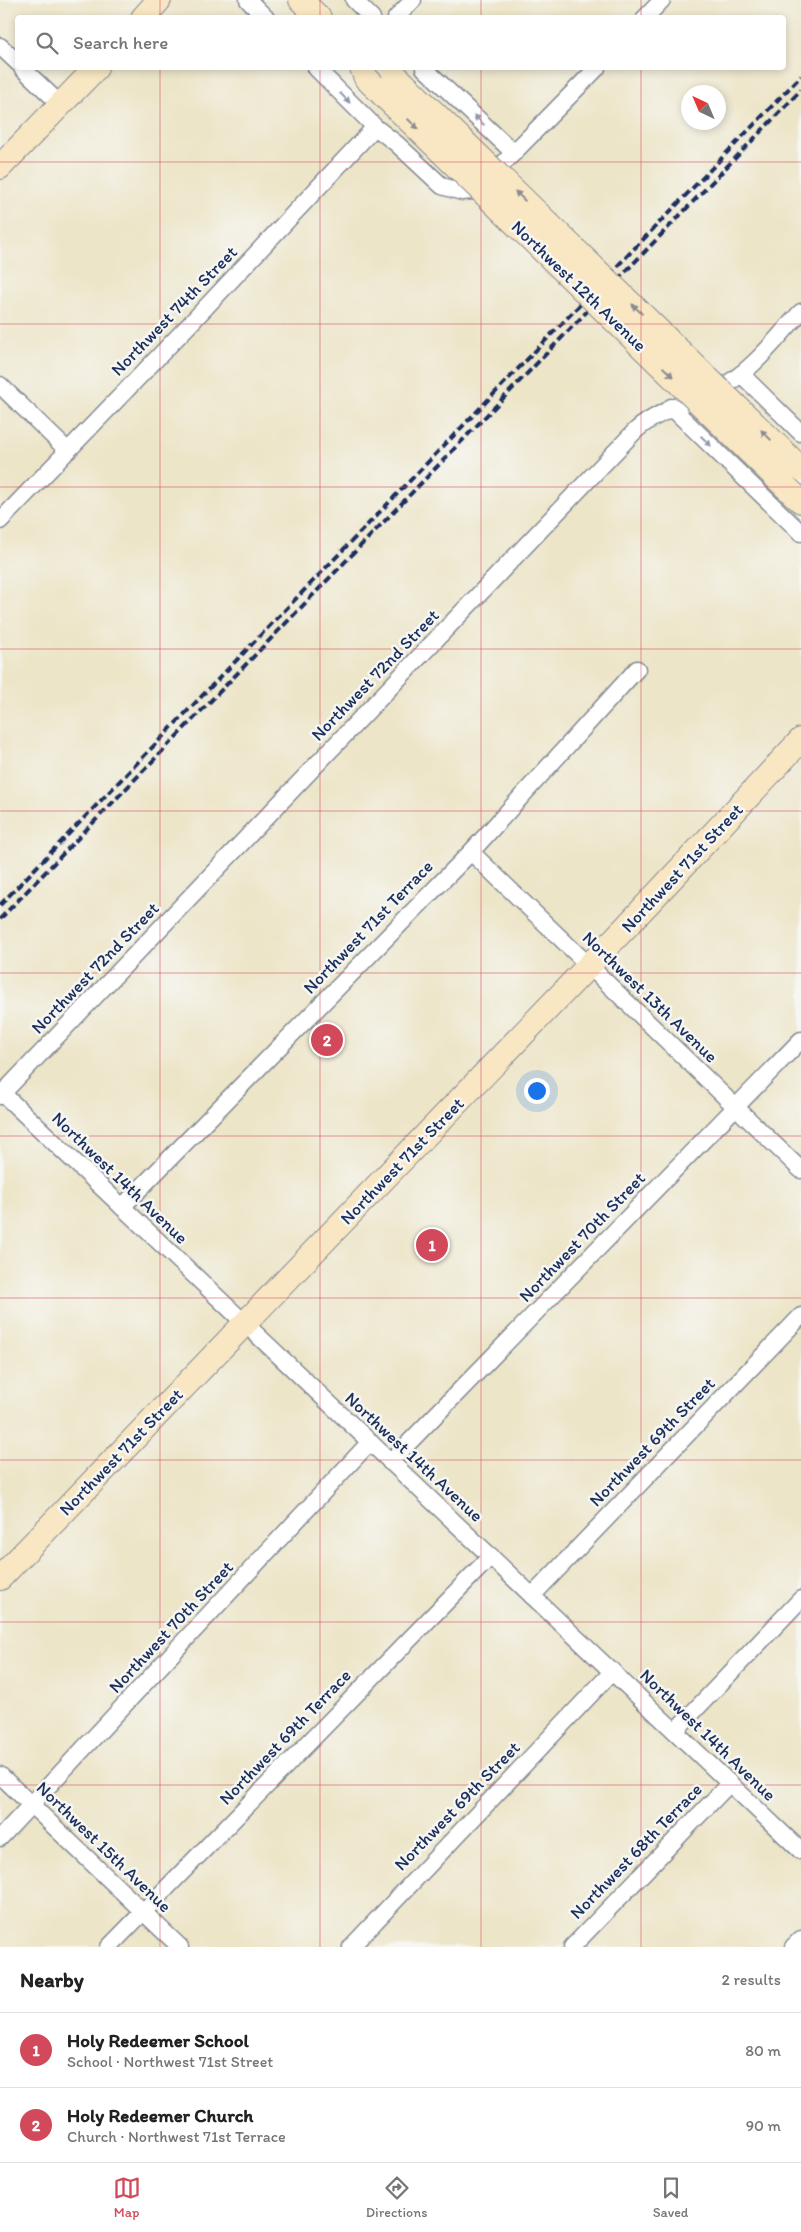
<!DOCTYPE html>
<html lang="en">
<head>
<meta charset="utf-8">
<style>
	body { margin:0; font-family:Itim,sans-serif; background:#f6f6f6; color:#222 }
	.compass { position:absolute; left:681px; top:85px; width:45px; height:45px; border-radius:50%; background:#fff; box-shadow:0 2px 8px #0003; rotate:316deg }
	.you { position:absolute; left:536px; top:1090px; width:18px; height:18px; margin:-12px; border:4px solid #fff; border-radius:50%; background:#1a73e8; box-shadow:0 0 0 8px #1a73e833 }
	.badge { display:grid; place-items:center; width:32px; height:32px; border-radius:50%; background:#d1495b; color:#fff; font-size:16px; font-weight:700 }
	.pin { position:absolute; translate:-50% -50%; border:2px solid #fff; box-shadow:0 1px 5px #0006 }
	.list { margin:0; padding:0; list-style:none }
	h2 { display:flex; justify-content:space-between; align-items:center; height:65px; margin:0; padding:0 20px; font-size:21px }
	h2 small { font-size:16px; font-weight:400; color:#767676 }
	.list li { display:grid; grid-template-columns:32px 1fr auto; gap:15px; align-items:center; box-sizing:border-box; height:75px; padding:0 20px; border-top:1px solid #e0e0e0 }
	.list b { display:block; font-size:19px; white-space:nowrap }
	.list p { margin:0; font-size:16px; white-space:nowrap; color:#767676 }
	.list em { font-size:16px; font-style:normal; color:#767676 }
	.icon { flex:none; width:28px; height:28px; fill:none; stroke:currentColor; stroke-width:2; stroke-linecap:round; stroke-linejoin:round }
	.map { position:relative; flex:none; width:801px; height:1947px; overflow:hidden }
	.search { position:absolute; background:#fff; box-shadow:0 2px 8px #0003; left:15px; right:15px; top:15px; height:55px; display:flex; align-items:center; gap:12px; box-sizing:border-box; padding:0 18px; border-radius:5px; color:#767676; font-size:19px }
	.sheet { height:215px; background:#fff }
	nav { display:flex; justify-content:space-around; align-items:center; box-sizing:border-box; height:70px; border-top:1px solid #e0e0e0; background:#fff; font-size:14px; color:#767676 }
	nav a { display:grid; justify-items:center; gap:2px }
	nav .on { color:#d1495b }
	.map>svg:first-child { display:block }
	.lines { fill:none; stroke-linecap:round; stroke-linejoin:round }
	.street-casing { stroke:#848a93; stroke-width:19 }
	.secondary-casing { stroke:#848a93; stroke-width:26 }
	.street { stroke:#fff; stroke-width:16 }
	.secondary { stroke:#f9e7c3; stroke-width:24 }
	.rail { stroke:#1b2f5e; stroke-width:4; stroke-dasharray:8 4; stroke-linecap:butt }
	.secondary-bridge-casing { stroke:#848a93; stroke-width:26; stroke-linecap:butt }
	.secondary-bridge { stroke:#f9e7c3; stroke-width:24 }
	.oneway { fill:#8d97ae }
	.oneway2 { fill:#8a8b90 }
	.grid { fill:none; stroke:#d1495b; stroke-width:1; stroke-opacity:0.55 }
	.labels { text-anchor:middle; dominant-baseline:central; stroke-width:5; stroke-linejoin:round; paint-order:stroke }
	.street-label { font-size:18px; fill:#1b2f5e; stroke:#f6f6f2 }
</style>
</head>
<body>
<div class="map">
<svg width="801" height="1947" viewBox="0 0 801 1947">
	<rect width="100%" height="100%" fill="#f6f6f2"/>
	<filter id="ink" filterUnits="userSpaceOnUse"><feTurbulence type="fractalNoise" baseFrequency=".02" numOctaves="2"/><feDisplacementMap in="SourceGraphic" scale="10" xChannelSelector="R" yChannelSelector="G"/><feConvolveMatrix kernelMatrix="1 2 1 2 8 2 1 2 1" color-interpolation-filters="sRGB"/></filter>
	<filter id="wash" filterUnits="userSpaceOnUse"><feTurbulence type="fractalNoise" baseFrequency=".0096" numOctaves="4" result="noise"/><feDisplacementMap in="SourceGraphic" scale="20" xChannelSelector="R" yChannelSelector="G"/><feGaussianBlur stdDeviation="1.12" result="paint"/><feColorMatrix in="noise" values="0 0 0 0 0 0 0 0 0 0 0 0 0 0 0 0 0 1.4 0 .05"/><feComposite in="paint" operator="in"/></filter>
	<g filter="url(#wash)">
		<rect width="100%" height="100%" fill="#ede5c8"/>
	</g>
	<g filter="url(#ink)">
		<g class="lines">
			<defs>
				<g id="street">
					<polyline points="248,0 266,18"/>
					<polyline points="354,0 372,18"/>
					<polyline points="396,18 413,0"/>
					<polyline points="645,18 662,0"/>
					<polyline points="0,46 18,63"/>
					<polyline points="22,68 61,105"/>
					<polyline points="316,68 375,127 397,144 442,186 462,192 472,191 482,185 597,68"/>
					<polyline points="424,68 514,153"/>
					<polyline points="741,374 801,433"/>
					<polyline points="0,385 68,451"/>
					<polyline points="671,407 801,533"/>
					<polyline points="0,521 190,324 375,127"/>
					<polyline points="471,852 801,1170"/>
					<polyline points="0,1091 801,1851"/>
					<path d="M0,1096L635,431C663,406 699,402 730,382C757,365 779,335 801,312"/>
					<polyline points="122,1207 471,852 637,669"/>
					<polyline points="390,1462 801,1040"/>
					<polyline points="532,1596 801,1316"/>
					<polyline points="675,1731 801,1599"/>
					<polyline points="0,1775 180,1947"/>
					<polyline points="0,1838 370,1442"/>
					<polyline points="109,1947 491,1556"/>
					<polyline points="351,1947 613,1671"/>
					<polyline points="572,1947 730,1783"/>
					<polyline points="793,1947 801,1939"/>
				</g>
				<g id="secondary">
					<polyline points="301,0 319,18"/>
					<polyline points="143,18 159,0"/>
					<polyline points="362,68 366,78 378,90"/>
					<polyline points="0,167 96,68"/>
					<polyline points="789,490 801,501"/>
					<polyline points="0,1578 625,928 801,740"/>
				</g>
			</defs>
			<use href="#street" class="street-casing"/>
			<use href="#secondary" class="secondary-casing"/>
			<use href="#street" class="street"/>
			<use href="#secondary" class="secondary"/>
			<g class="rail">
				<polyline points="0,905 801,76"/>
				<polyline points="0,919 801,90"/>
			</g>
			<defs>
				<g id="secondary-bridge">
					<polyline points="394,74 801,469"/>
					<polyline points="378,90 789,490"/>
				</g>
			</defs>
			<use href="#secondary-bridge" class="secondary-bridge-casing"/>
			<use href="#secondary-bridge" class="secondary-bridge"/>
		</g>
		<defs><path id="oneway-solid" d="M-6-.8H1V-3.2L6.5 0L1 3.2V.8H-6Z" transform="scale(1.25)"/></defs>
		<g class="oneway">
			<use href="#oneway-solid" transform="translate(345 98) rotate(45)"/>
			<use href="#oneway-solid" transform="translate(479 120) rotate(-136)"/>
			<use href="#oneway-solid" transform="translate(706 441) rotate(44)"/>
		</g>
		<g class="oneway2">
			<use href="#oneway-solid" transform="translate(413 124) rotate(44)"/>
			<use href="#oneway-solid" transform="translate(520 196) rotate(-136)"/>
			<use href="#oneway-solid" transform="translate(637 309) rotate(-136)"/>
			<use href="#oneway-solid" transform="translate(668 372) rotate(44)"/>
			<use href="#oneway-solid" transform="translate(766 435) rotate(-136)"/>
		</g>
	</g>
	<path class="grid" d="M160,0V18M320,0V18M481,0V18M641,0V18M160,68V1947M320,68V1947M481,68V1947M641,68V1947M0,162H801M0,324H801M0,487H801M0,649H801M0,811H801M0,973H801M0,1136H801M0,1298H801M0,1460H801M0,1622H801M0,1785H801"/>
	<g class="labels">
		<g class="street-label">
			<text transform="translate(579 286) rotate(44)">Northwest 12th Avenue</text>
			<text transform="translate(174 311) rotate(-46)">Northwest 74th Street</text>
			<text transform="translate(375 675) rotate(-46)">Northwest 72nd Street</text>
			<text transform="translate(682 868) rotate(-47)">Northwest 71st Street</text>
			<text transform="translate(368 927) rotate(-46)">Northwest 71st Terrace</text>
			<text transform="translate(95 968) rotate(-46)">Northwest 72nd Street</text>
			<text transform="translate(650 997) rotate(44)">Northwest 13th Avenue</text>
			<text transform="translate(402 1161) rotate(-46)">Northwest 71st Street</text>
			<text transform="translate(120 1178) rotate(44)">Northwest 14th Avenue</text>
			<text transform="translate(582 1237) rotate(-46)">Northwest 70th Street</text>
			<text transform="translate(652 1442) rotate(-46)">Northwest 69th Street</text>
			<text transform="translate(121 1452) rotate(-46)">Northwest 71st Street</text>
			<text transform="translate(414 1457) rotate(43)">Northwest 14th Avenue</text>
			<text transform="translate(171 1627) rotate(-47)">Northwest 70th Street</text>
			<text transform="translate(708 1735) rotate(44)">Northwest 14th Avenue</text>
			<text transform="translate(285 1737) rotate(-46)">Northwest 69th Terrace</text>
			<text transform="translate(457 1806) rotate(-46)">Northwest 69th Street</text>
			<text transform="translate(104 1847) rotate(44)">Northwest 15th Avenue</text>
			<text transform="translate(636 1851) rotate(-46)">Northwest 68th Terrace</text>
		</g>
	</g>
</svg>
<svg class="compass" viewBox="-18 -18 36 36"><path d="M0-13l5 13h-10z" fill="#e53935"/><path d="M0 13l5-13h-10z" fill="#767676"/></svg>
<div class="you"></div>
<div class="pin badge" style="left:432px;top:1245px">1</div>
<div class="pin badge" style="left:327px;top:1040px">2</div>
<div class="search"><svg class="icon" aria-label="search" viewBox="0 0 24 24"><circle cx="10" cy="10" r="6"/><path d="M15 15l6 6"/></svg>Search here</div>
</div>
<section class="sheet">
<h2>Nearby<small>2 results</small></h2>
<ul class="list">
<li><span class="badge">1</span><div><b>Holy Redeemer School</b><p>School · Northwest 71st Street</p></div><em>80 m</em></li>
<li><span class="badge">2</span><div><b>Holy Redeemer Church</b><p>Church · Northwest 71st Terrace</p></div><em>90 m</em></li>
</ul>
</section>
<nav>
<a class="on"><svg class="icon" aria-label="map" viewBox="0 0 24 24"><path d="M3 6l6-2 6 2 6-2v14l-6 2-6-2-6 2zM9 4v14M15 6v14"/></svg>Map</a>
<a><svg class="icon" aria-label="directions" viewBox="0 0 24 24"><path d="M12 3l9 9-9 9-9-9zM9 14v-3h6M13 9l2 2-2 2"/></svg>Directions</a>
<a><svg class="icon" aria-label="saved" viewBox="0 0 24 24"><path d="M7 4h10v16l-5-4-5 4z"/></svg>Saved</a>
</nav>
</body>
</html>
